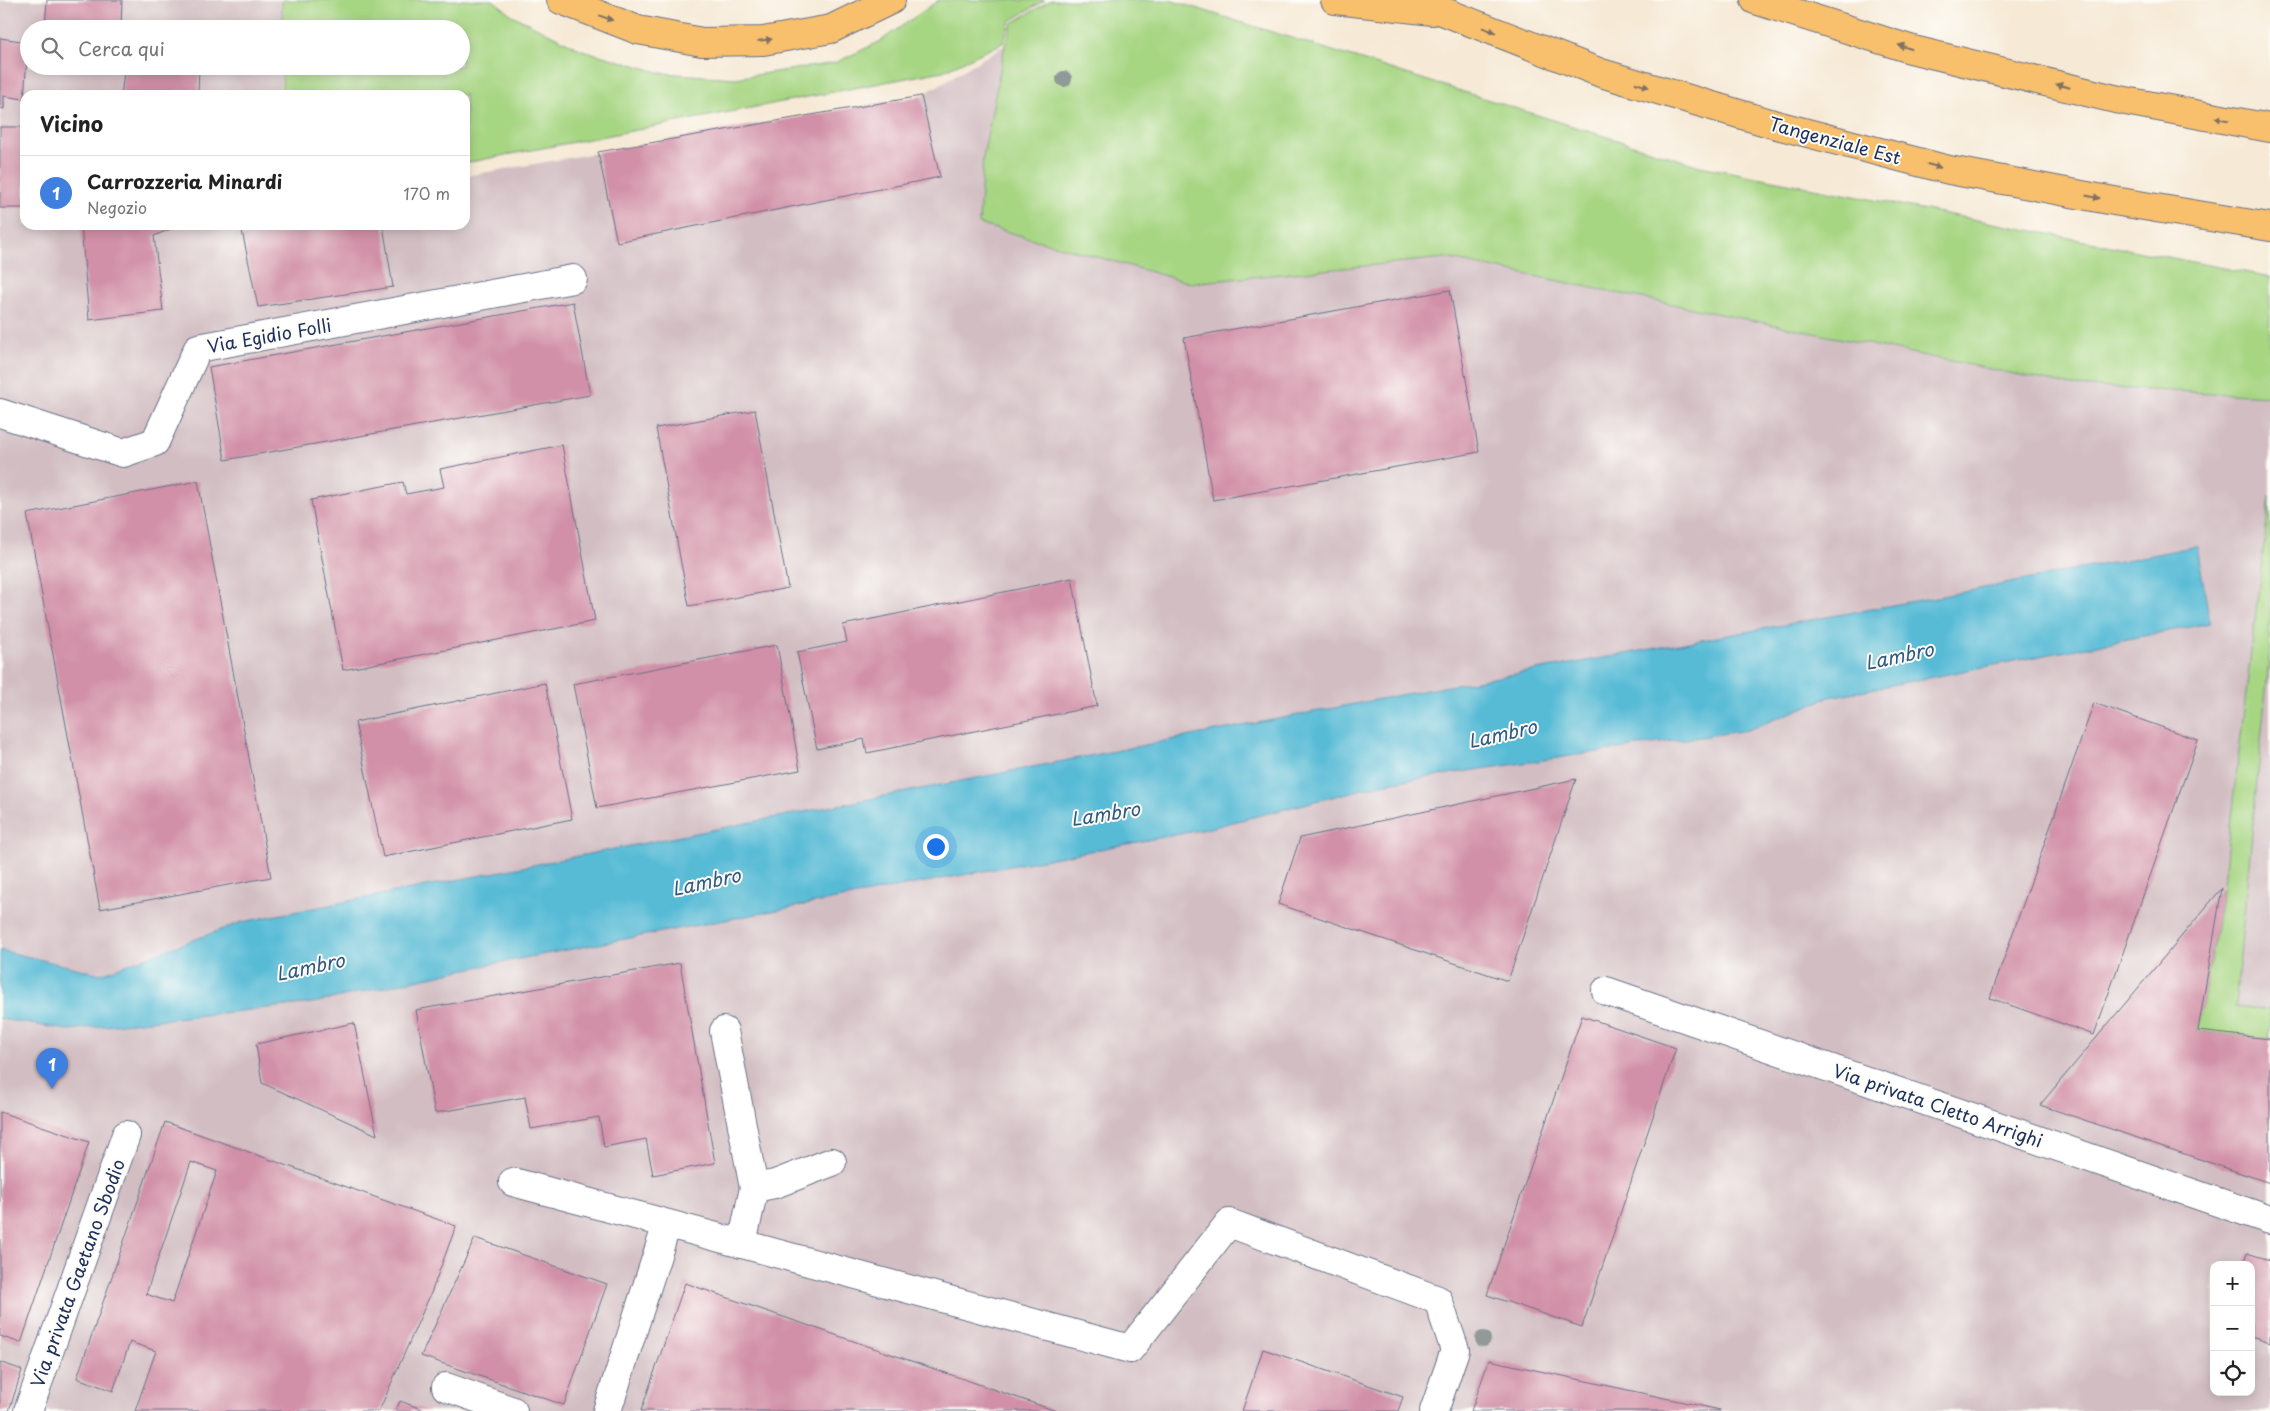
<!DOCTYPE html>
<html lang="it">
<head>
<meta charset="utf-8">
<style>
	body { margin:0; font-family:"Playpen Sans",sans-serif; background:#f6f6f6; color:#222 }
	.controls { position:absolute; right:15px; bottom:15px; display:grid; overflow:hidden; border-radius:10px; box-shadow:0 2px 12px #0003 }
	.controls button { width:45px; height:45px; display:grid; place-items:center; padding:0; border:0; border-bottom:1px solid #e0e0e0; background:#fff; color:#222; font:25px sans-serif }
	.you { position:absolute; left:935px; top:846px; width:18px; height:18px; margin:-12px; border:4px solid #fff; border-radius:50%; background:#1a73e8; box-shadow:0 0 0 8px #1a73e833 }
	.badge { display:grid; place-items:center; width:32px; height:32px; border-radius:50%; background:#0f766e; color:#fff; font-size:16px; font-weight:700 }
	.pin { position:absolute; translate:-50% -41px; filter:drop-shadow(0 1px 2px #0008) }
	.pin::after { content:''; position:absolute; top:26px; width:18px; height:15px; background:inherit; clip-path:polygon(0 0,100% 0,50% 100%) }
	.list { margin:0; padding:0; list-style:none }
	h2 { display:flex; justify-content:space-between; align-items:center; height:65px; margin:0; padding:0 20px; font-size:21px }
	h2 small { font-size:16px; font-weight:400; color:#767676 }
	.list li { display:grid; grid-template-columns:32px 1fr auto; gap:15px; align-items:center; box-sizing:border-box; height:75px; padding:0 20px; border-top:1px solid #e0e0e0 }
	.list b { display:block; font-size:19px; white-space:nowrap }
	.list p { margin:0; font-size:16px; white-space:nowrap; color:#767676 }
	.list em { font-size:16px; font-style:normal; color:#767676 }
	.icon { flex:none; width:28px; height:28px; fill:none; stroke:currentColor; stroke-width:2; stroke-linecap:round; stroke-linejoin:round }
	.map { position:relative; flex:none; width:2270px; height:1411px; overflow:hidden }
	.search { position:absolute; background:#fff; box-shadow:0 2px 12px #0003; left:20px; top:20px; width:450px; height:55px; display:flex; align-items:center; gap:12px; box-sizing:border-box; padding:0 18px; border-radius:28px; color:#767676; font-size:19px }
	.panel { position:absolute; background:#fff; box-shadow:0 2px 12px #0003; left:20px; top:90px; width:450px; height:140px; border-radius:15px }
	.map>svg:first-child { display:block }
	.industrial { fill:#d2bec2; fill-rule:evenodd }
	.green { fill:#a7d683; stroke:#618270 }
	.water { fill:#58bbd6; stroke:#3a759a }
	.building { fill:#d190a7; fill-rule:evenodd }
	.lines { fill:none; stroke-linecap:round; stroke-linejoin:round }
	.minor-casing { stroke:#687088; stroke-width:30 }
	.highway-casing { stroke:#687088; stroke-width:30 }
	.minor { stroke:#fff; stroke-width:28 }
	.highway { stroke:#f8bf6c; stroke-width:28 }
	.tree { fill:#919a98 }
	.oneway { fill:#7e7064 }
	.labels { text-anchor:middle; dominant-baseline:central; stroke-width:4; stroke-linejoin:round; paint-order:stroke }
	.street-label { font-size:18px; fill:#1b2f5e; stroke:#fdfcf7 }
	.water-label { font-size:19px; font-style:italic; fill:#2d5982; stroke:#fdfcf7 }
</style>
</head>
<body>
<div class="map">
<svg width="2270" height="1411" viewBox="0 0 2270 1411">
	<rect width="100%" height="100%" fill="#fdfcf7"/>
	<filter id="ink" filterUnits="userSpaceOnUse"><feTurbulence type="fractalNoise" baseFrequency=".02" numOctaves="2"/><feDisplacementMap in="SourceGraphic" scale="10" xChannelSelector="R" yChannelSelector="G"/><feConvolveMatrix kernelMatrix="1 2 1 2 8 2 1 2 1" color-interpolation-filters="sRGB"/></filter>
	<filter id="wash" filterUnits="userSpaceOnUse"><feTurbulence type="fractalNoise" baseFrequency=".0096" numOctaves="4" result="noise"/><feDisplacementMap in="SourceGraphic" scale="20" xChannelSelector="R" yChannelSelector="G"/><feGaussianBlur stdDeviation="1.12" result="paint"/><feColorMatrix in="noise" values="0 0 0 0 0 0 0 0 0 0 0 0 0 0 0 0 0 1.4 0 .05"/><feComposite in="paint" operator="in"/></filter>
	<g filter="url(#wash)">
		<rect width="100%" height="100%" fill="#f6e9d5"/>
		<path class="industrial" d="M0,0H281V29H29V66H281L280,95H25V225H465V176L921,96L1005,45L983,157L979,224L1191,283L1446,258L2073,386L2270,396V1411H0V1019L68,1030L313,1003L461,970L1206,829L1387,783L1748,730L1830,697L2209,622L2196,546L1969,591L1405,694L242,922L101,974L0,950ZM2214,1265H2251V1392H2214Z"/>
		<g class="green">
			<polygon points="282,0 493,0 512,15 582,50 662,73 735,78 835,63 879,42 939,0 1045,0 1010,21 1003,43 943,71 465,163 465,95 282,95 282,66 461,66 461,29 282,29"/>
			<polygon points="1051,0 1170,0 1700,166 2270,277 2270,396 2073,386 1446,258 1191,283 979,224 983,157 1005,45 1012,23"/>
			<polygon points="2270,495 2270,649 2235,1006 2270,1010 2270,1039 2198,1031 2222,892"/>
		</g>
		<polygon class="water" points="2197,546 2210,623 1830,697 1748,730 1387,783 1206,829 461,970 313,1003 68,1030 0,1019 0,950 101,974 242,922 1405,694 1969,591"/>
		<g id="blocks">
			<g class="building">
				<polygon points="47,0 122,0 121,29 45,29"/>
				<polygon points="0,38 28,42 24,99 4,96 4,109 0,108"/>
				<polygon points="42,66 90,66 88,70 42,69"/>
				<polygon points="125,66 199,66 198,95 121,95"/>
				<polygon points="921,96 940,177 617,242 598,152"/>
				<rect x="0" y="127" width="25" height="81"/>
				<polygon points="81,225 180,225 154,236 163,311 89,320"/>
				<polygon points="245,225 383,225 393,287 258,307 241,226"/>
				<polygon points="1450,290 1479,452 1213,500 1184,338"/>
				<polygon points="573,302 590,395 225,460 209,367"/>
				<polygon points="755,410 788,588 689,606 656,428"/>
				<polygon points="562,445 595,621 343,670 311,500 403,482 406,494 444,487 440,469"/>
				<polygon points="198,481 271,877 100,909 27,514"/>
				<polygon points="1072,578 1097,706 867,753 864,739 817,749 797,652 847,642 843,625"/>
				<polygon points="777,645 800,770 597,808 573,684"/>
				<polygon points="545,683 572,819 383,857 355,722"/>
				<polygon points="2094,703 2198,740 2094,1035 1990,998"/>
				<polygon points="1576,779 1508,981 1278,904 1300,838"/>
				<polygon points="2222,888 2198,1031 2270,1039 2270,1183 2040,1105"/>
				<polygon points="680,963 715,1163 653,1175 646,1139 604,1147 599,1117 531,1129 525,1097 435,1113 416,1010"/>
				<polygon points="1582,1016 1676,1048 1582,1327 1487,1295"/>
				<polygon points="354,1023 377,1135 262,1083 256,1044"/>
				<polygon points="0,1112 89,1142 21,1343 0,1336"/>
				<path d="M165,1122L456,1226L431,1293L379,1411H135L156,1351L130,1342L113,1391L77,1378ZM191,1162L217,1171L172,1303L146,1294Z"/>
				<polygon points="475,1238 607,1284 564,1405 421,1356"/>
				<polygon points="2247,1253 2270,1260 2270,1342 2251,1336 2251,1265 2243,1265"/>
				<polygon points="685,1283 1056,1411 641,1411"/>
				<polygon points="1263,1349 1403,1397 1398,1411 1242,1411"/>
				<polygon points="1489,1360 1720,1410 1720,1411 1471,1411"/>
				<polygon points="0,1362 22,1370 9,1411 0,1411"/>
				<polygon points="400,1401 427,1411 396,1411"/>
			</g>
		</g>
	</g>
	<g filter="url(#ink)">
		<use href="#blocks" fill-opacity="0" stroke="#687088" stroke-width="1"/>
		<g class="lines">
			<defs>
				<g id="minor">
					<polyline points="0,413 123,453 155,442 198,348 573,279"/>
					<polyline points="1606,991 2270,1220"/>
					<polyline points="724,1031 754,1188 742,1244"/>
					<polyline points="513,1182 1130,1349 1229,1223 1438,1300 1455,1350 1434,1411"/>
					<polyline points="754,1188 775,1184 832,1162"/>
					<polyline points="446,1387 513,1411"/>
					<polyline points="28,1411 126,1135"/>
					<polyline points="607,1411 667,1224"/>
				</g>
				<g id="highway">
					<polyline points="561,0 638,30 702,42 763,41 831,29 891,0"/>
					<polyline points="1335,0 1433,11"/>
					<polyline points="1414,0 1601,73 1773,124 1949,170 2114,201 2270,227"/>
					<polyline points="1755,0 1910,49 2115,99 2270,128"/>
				</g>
			</defs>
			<use href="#minor" class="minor-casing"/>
			<use href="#highway" class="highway-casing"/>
			<use href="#minor" class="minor"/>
			<use href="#highway" class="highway"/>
		</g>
		<g class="tree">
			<circle cx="1064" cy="79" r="8"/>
			<circle cx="1483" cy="1339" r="8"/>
		</g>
		<defs><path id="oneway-solid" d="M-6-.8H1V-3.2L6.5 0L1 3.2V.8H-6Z" transform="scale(1.25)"/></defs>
		<g class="oneway">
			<use href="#oneway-solid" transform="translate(606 18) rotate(20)"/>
			<use href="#oneway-solid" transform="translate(1489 30) rotate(21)"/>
			<use href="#oneway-solid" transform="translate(765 40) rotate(-7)"/>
			<use href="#oneway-solid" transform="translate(1905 47) rotate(-163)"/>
			<use href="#oneway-solid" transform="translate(1642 85) rotate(17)"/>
			<use href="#oneway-solid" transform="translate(2063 86) rotate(-166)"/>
			<use href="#oneway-solid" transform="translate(2222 119) rotate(-169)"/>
			<use href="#oneway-solid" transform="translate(1934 166) rotate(15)"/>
			<use href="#oneway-solid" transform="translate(2093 197) rotate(11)"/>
		</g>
	</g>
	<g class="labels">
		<g class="street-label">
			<text transform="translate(1835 140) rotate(15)">Tangenziale Est</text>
			<text transform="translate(269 335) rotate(-10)">Via Egidio Folli</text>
			<text transform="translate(1938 1105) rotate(19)">Via privata Cletto Arrighi</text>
			<text transform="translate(77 1273) rotate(-70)">Via privata Gaetano Sbodio</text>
		</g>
		<g class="water-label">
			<text transform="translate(1899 655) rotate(-12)">Lambro</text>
			<text transform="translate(1502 733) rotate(-13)">Lambro</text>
			<text transform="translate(1105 813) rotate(-9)">Lambro</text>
			<text transform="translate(706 881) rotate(-12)">Lambro</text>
			<text transform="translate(310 966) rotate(-12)">Lambro</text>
		</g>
	</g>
</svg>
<div class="controls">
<button>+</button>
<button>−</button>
<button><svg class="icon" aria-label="locate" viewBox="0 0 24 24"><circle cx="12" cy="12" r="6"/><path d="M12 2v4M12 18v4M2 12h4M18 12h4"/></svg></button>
</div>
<div class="you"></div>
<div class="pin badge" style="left:52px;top:1089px;background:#3f7fe0">1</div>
<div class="search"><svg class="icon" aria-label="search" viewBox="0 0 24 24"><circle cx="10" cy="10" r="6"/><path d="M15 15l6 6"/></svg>Cerca qui</div>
<section class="panel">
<h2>Vicino<small></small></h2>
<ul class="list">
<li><span class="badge" style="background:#3f7fe0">1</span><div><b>Carrozzeria Minardi</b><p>Negozio</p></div><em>170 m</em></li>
</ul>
</section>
</div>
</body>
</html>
